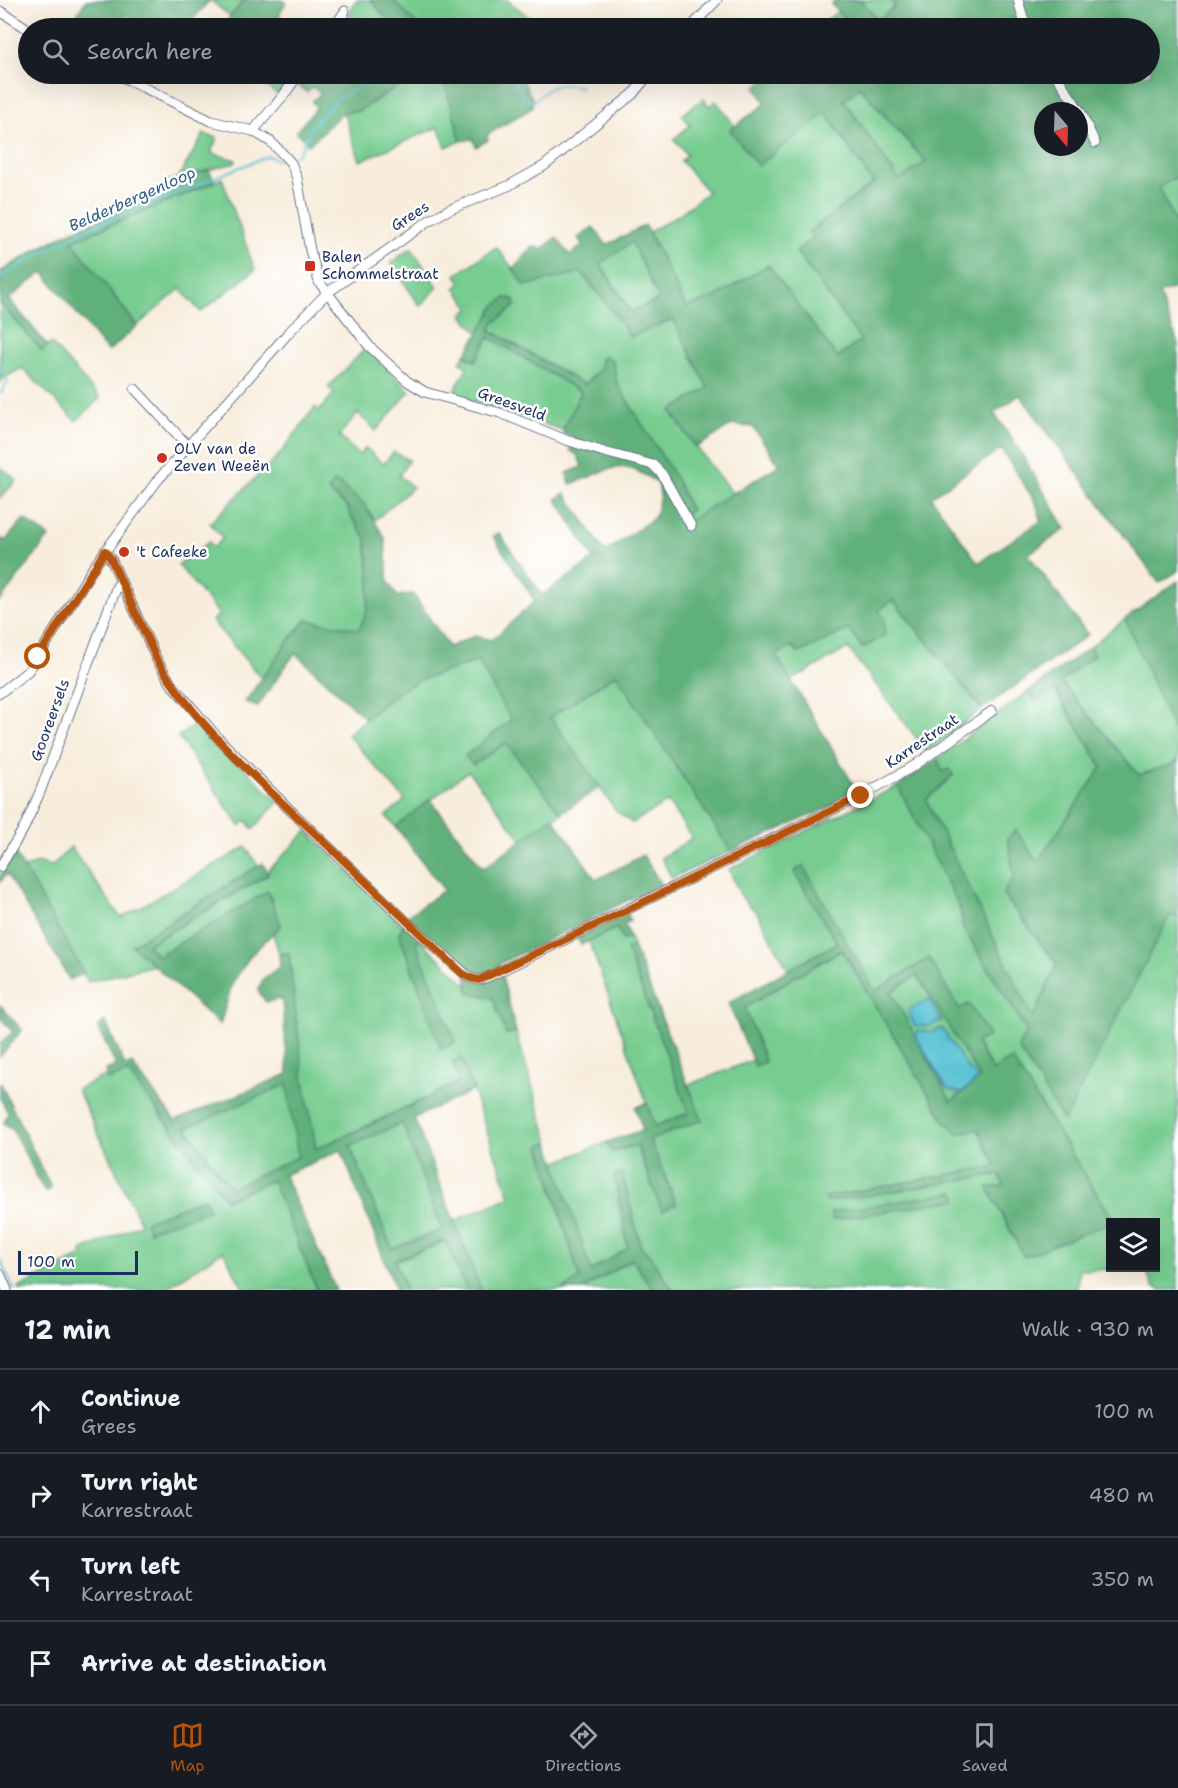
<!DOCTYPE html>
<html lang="en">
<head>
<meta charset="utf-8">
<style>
	body { margin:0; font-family:"Shantell Sans",sans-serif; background:#242831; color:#f1f3f6 }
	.controls { position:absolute; right:18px; bottom:18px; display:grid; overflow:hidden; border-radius:0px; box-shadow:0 6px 24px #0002 }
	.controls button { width:54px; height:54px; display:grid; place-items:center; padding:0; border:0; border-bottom:2px solid #363941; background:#171b24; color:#f1f3f6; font:30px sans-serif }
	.compass { position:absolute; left:1034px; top:102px; width:54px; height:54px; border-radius:50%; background:#171b24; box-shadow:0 6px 24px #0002; rotate:161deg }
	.scale { position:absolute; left:18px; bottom:15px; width:120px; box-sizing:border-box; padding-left:6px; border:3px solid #1b2f5e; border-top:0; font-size:16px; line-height:21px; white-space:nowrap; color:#1b2f5e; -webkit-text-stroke:4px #fff; paint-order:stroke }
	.stop { position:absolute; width:18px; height:18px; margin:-14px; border:4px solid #b45309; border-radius:50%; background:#fff }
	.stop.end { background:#b45309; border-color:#fff; box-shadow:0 2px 6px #0008 }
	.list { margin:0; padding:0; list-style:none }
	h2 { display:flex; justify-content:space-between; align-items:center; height:78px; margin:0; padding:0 24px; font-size:26px }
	h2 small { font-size:20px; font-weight:400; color:#9ea1a6 }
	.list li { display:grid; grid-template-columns:39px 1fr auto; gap:18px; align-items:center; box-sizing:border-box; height:84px; padding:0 24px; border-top:2px solid #363941 }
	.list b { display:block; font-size:22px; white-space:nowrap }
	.list p { margin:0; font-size:20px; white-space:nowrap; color:#9ea1a6 }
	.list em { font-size:20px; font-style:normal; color:#9ea1a6 }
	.icon { flex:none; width:33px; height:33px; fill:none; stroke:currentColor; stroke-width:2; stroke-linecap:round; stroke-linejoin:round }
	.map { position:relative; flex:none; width:1178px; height:1290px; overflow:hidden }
	.search { position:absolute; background:#171b24; box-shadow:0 6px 24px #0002; left:18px; right:18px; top:18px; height:66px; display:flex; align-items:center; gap:15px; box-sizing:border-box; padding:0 21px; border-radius:33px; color:#9ea1a6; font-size:22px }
	.sheet { height:414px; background:#171b24 }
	nav { display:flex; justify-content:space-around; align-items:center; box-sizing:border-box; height:84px; border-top:2px solid #363941; background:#171b24; font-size:16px; color:#9ea1a6 }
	nav a { display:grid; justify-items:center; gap:3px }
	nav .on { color:#b45309 }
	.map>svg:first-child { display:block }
	.green { fill:#77cc90; stroke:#497e77; stroke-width:1.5; fill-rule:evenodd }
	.forest { fill:#61b07a; stroke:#3e706c; stroke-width:1.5; fill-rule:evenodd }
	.water { fill:#58c2d4; stroke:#3a7899; stroke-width:1.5 }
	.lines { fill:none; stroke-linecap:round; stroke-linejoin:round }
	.stream { stroke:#58c2d4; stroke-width:2 }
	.minor-casing { stroke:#68728a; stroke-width:11 }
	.minor { stroke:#fff; stroke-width:9 }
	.route { stroke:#b45309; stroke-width:8 }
	.poi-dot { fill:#c8321e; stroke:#fff; stroke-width:2 }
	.labels { text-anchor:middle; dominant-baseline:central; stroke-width:5; stroke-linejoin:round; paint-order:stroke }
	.street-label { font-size:15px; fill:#1b2f5e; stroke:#fff }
	.poi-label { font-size:15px; fill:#1b2f5e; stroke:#fff; text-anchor:start }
	.water-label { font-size:16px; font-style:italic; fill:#306287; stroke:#fff }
</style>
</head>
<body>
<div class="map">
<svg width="1178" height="1290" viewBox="0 0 1178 1290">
	<rect width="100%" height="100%" fill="#fff"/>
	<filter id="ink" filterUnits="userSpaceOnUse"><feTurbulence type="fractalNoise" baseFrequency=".0167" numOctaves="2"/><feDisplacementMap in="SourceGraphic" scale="12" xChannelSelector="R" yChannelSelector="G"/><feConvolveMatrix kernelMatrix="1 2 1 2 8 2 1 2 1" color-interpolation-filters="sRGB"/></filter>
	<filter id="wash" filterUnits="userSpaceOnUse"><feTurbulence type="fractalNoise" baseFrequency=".008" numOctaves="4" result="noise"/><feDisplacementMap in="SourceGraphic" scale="24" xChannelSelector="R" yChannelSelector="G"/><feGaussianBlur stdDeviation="1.35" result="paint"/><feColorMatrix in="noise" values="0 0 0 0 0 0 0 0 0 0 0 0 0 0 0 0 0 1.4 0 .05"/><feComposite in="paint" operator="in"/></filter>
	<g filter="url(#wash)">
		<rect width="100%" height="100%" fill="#f8eddc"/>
		<g class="green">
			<polygon points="210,0 244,0 231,17"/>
			<polygon points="356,0 371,0 395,28 364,28 348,16"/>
			<polygon points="393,0 507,0 543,28 420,28"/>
			<polygon points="860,0 890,0 895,6 878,21"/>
			<polygon points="838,11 853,28 818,28"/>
			<polygon points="252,74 294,74 278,95 251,75"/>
			<path d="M414,74H441C450,96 454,119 461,141L446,147L438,127L360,161L343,112L359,111L403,83Z"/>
			<polygon points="859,87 926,162 899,180 843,99"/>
			<polygon points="703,99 709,106 716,101 735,126 730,129 826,113 873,183 809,232 813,238 796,252 861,340 837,358 768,265 716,297 686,307 649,232 678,215 708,192 681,161 687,155 674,139 690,125 682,115"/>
			<polygon points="204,134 217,138 211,153 236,160 235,163 178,178"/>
			<polygon points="1178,176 1178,229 1159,186"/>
			<polygon points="222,178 255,270 201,312 180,289 137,326 72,241"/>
			<polygon points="632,242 659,300 631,312 600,263"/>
			<polygon points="496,247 526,285 581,272 618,318 630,337 673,318 708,388 671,411 686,434 733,494 688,522 685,515 691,510 675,477 617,384 612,361 592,376 585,385 490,330 493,324 515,306 495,306 479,333 462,315 470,308 455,288 461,283 456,275"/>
			<polygon points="411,248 438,287 420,306 391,263"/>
			<polygon points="0,303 42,351 51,343 100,398 76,421 22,368 2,379 0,383"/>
			<polygon points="489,337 581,392 563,430 452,395 467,368 460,362 465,355 475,361"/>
			<polygon points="365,349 410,391 376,431 358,413 339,436 359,455 366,448 383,464 394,452 409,460 399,476 413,487 375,520 363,503 348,508 350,515 366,538 370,582 367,610 359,630 306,620 286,644 262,679 212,621 219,614 178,565 209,542 214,547 223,538 210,523 281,453 315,407 319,411 334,393 328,387"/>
			<polygon points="0,467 17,480 0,498"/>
			<polygon points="893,600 982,709 927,752 848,648 791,681 776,655 793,646 798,653 849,629 862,647 879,610"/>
			<polygon points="1125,619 1178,740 1178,760 1174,764 1139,775 1060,681 1094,655 1090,647"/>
			<polygon points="479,661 511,720 466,756 473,765 506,743 561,813 522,840 468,771 396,827 386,816 405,800 347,734 398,692 419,680"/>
			<polygon points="616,674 731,851 672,878 661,858 692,838 668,802 632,823 616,811 550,717"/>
			<polygon points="1054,689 1102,767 1037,863 1016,831 1008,838 1014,877 1003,894 1057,964 1033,1019 926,800 953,775 943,771 937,759 1029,691 1036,701"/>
			<polygon points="198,722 278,802 253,829 246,820 240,826 178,737"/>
			<path d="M898,786L960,908L963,928L1027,1031L1170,914L1178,918V1290H1162L1153,1287L1145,1268H1156V1222H1110V1268H1137V1269L1079,1270L1077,1290H673L649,1255L641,1247L621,1173L625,1236L628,1248L591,1272L555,1163L607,1142L612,1152L636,1145L662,1210L676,1204L650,1140L701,1120L688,1085L753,1060L755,1066L745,1008L791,979L842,950L944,1120L978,1129L996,1166L826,1197L999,1174L1004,1186L988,1188L1024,1257L1114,1220L1011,1059L993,1071L976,1042L989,1035L959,1010L929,958L875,992L803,866L794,872L838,944L789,971L756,911C741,902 736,885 729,869Z"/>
			<polygon points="307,831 403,926 399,933 441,1048 416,943 419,939 467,985 468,992 493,998 506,1034 516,1032 549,1142 540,1146 580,1279 562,1290 481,1290 454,1221 510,1197 461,1057 460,1082 316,1149 303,1077 289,953 279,954 273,933 281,925 158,956 147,945 268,875 267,872"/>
			<polygon points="71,847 121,918 246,847 258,866 132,945 154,965 88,982 24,868 38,862 52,866"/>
			<polygon points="617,928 623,940 630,937 633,946 627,949 689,1113 655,1126 589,941"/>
			<polygon points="917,975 980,1078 950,1102 891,991"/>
			<path d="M128,1072L226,1200L272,1180L317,1290H244L223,1251L163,1290H19L18,1288L83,1255L81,1251L141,1224L77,1089L107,1075L108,1080ZM204,1198L209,1209L146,1222Z"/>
			<polygon points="287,1084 299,1157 231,1188 185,1128"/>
			<polygon points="402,1122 442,1230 392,1249 350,1146"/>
			<polygon points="446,1241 467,1290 406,1290 395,1261"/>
			<polygon points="632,1259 653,1290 582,1290"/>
		</g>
		<g class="forest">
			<polygon points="86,0 210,0 185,28 135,28 139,22 130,16 108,20 101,28 83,28 87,22 76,16"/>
			<polygon points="244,0 283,0 286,2 279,15 294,28 276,28 273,26 271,28 221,28"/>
			<polygon points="371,0 393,0 420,28 395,28"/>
			<path d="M836,0H860L878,20L895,7L890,0H1178V176L1159,187L1178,229V287L1159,294L1178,344V571L1159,583L1020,395L994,413L1013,440L1066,529L1028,554L1088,635L982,709L893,600L879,610L884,618L885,636L862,648L849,629L798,653L793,646L776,655L859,794L731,851L616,674L550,717L600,787L561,813L506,743L473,765L465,756L511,720L478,661L419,680L398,692L365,718L295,653L257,707L245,702L286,644L307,620L359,629L367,610L370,582L366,538L350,515L348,508L328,491L334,482L340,484L363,503L385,538L388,582L397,596L413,594L449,647L474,636L492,640L535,601L493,536L499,533L542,595L594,559L556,499L565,493L605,552L655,517L660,495L658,483C615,455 612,471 570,484L567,473L582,467L578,456L570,450L575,441L574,437L563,434V430L581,392L489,337L475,361L465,355L495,306L505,298L514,299L515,306L493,324L490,331L585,385L600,369L601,359L606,356L613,361L617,384L675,477L691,511L685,515L688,521L779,465L753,427L732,425L697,447L686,434L671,411L708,388L673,319L630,337L618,318L581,272L525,286L513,269L533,247L544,248L556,237L570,255L583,245L578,238L593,227L607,245L645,225L686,307L716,297L768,265L838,358L861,340L796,251L813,238L809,232L873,183L826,113L758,166L730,130L766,103L755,87L772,74H785L793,81L802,74H1150V28H853L831,4ZM860,87L926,162L899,180L844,100ZM1043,111H1079V147H1043ZM632,242L659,300L630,312L600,264ZM1001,449L1036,503L1041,521L978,563L931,497Z"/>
			<polygon points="303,74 358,74 366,79 373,74 414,74 403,83 358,111 343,112 309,145 296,132 317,107 312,102 321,93 313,87 307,92 296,84"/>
			<path d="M441,74H513L520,75L533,100L532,108L487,135L488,140L476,147L473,139L461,141C454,119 450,96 441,74Z"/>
			<polygon points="209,170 215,182 72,241 137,326 108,352 43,272 9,299 48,346 42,351 0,303 0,272 36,250 67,233 147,199 167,181"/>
			<polygon points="24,519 49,537 0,601 0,537 5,541"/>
			<polygon points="1178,581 1178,740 1125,619"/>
			<polygon points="1090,647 1094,655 1061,682 1139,775 1174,764 1178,760 1178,918 1170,915 1064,1121 1018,1048 1027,1031 963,928 960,908 898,786 937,759 943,771 950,769 953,775 926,800 1033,1018 1057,964 1003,894 1014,877 1008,838 1016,830 1037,862 1102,767 1055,689 1035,701 1029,691"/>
			<polygon points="430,799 483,868 553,817 596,880 643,855 661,884 499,964 516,1032 506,1034 493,998 468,992 466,972 423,932 416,943 456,1042 441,1049 399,933 409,915 444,890 396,827"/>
			<polygon points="15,853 84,973 70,980 7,874 0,882 0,875"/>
			<polygon points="263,863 268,874 147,945 158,956 268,891 281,925 250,956 232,984 220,1025 132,945"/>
			<path d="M803,866L875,991L929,958L959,1009L969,1004L989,1036L976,1042L992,1071L1012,1059L1114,1221L1024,1257L988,1187L1004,1186L999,1174L827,1202L826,1197L996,1166L978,1129L958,1134L944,1120L842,950L791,979L745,1008L765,1062L755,1066L728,1003L837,943L794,872ZM917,975L980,1078L951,1101L891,992Z"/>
			<polygon points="628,914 630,921 624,924 630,937 623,940 617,928 581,945 577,938"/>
			<polygon points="633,946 702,1120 650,1140 676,1204 662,1211 637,1145 612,1152 607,1142 643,1130 635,1107 647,1103 655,1126 689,1113 626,949"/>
			<path d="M289,953L303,1077L316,1149L388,1117L459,1082L452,1062L461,1057L474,1090L414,1118L481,1290H467L445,1241L395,1260L406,1290H396L341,1150L284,1175L336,1290H317L272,1180L226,1200L128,1072L108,1080L106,1070L116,1066L98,1027L105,1021L125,1066L132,1064L175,1121L288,1074L282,999L266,1002L258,991L263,979L280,966L279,954ZM287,1084L298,1157L231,1188L186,1128ZM402,1123L442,1230L392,1249L350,1146Z"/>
			<polygon points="0,1005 22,1030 0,1057 0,1043 13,1032 0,1017"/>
			<polygon points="0,1082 51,1188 45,1192 12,1129 4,1123 8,1113 0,1097"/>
			<polygon points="549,1142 591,1271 628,1248 614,1174 622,1173 641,1247 649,1255 673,1290 653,1290 632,1259 582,1290 562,1290 580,1279 540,1146"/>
			<polygon points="955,1192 957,1200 833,1220 831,1212"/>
			<polygon points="204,1198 209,1210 149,1231 145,1222"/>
		</g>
		<g class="water">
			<polygon points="929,999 941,1021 930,1026 915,1026 908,1011"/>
			<polygon points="942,1028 968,1069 975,1075 977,1080 961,1093 947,1089 916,1037 918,1031 932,1032"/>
		</g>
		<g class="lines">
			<g class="stream">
				<path d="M508,74L525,98L530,102C538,100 540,95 547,90C557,83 570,84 581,87"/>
				<polyline points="295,155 300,152 311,127 337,99 381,74"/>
				<polyline points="0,278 32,258 89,228 268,156 278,160"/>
				<polyline points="0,368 8,381 0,394"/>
				<polyline points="0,1259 14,1290"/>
			</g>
		</g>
	</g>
	<g filter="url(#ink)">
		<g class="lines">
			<defs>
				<g id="minor">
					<polyline points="1018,0 1026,28"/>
					<polyline points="0,11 28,29"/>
					<polyline points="334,28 345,11"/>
					<polyline points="690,28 717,0"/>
					<polyline points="117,74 211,121 253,131 271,142 281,152 291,163 297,178 310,250 319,282 369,346 407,381 425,392 500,413 566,440 604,452 653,465 662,474 691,526"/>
					<polyline points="1055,74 1080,111 1095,143"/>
					<polyline points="253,131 283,96 299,74"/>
					<polyline points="135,389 188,446"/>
					<polyline points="105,551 111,559 157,660 172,685 188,703 219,739 288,808 412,927 470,978 479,980 488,977 861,796 914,766 992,711"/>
					<polyline points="0,693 28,671 38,657 93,568 157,481 291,330 327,293 430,220 448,210 508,186 544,166 633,94 649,74"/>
					<polyline points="0,867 24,828 40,792 117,586 121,582"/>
					<polyline points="0,1274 7,1290"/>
				</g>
			</defs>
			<use href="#minor" class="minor-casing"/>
			<use href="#minor" class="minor"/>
		</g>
	</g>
	<g class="lines" filter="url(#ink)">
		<path class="route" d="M38,657L105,551L111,559L157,660C196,726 264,786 320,838C368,883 414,929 462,973L470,978L479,980L617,915L861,796"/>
	</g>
	<g class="poi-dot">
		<rect x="304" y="260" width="12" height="12" rx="3"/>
		<circle cx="162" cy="458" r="6"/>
		<circle cx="124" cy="552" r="6"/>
	</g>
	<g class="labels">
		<g class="street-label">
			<text transform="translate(410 216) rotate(-33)">Grees</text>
			<text transform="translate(512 404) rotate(20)">Greesveld</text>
			<text transform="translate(50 720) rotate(-70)">Gooreersels</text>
			<text transform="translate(922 741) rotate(-34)">Karrestraat</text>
		</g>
		<g class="poi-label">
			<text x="322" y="257">Balen<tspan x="322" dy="17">Schommelstraat</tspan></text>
			<text x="174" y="449">OLV van de<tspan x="174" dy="17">Zeven Weeën</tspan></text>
			<text x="136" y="552">'t Cafeeke</text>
		</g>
		<g class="water-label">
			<text transform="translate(132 199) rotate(-24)">Belderbergenloop</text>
		</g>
	</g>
</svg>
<div class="controls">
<button><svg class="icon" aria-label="layers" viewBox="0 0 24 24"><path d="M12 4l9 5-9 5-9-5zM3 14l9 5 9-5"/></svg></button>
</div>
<svg class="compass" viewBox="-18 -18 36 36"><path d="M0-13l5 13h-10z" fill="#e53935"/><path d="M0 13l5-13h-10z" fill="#9ea1a6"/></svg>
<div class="scale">100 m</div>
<div class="stop" style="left:38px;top:657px"></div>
<div class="stop end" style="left:861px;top:796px"></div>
<div class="search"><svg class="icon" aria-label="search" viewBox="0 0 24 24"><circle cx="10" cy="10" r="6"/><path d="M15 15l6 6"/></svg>Search here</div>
</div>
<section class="sheet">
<h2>12 min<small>Walk · 930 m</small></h2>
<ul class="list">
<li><svg class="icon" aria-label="ahead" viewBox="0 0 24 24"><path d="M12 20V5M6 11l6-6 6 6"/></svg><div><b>Continue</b><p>Grees</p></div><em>100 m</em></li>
<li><svg class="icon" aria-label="right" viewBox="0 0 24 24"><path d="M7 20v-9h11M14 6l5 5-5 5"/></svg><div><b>Turn right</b><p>Karrestraat</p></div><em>480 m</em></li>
<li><svg class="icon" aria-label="left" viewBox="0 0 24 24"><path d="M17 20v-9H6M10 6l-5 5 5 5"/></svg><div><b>Turn left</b><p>Karrestraat</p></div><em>350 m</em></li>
<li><svg class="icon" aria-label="arrive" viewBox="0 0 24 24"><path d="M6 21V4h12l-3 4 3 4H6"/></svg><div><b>Arrive at destination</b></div></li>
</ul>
</section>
<nav>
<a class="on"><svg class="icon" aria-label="map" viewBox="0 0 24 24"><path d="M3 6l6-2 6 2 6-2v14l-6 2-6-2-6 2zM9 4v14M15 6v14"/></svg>Map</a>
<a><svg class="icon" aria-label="directions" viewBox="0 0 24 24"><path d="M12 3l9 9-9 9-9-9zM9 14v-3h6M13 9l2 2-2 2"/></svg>Directions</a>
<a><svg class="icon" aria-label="saved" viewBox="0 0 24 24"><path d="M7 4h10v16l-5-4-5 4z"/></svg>Saved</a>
</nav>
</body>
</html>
